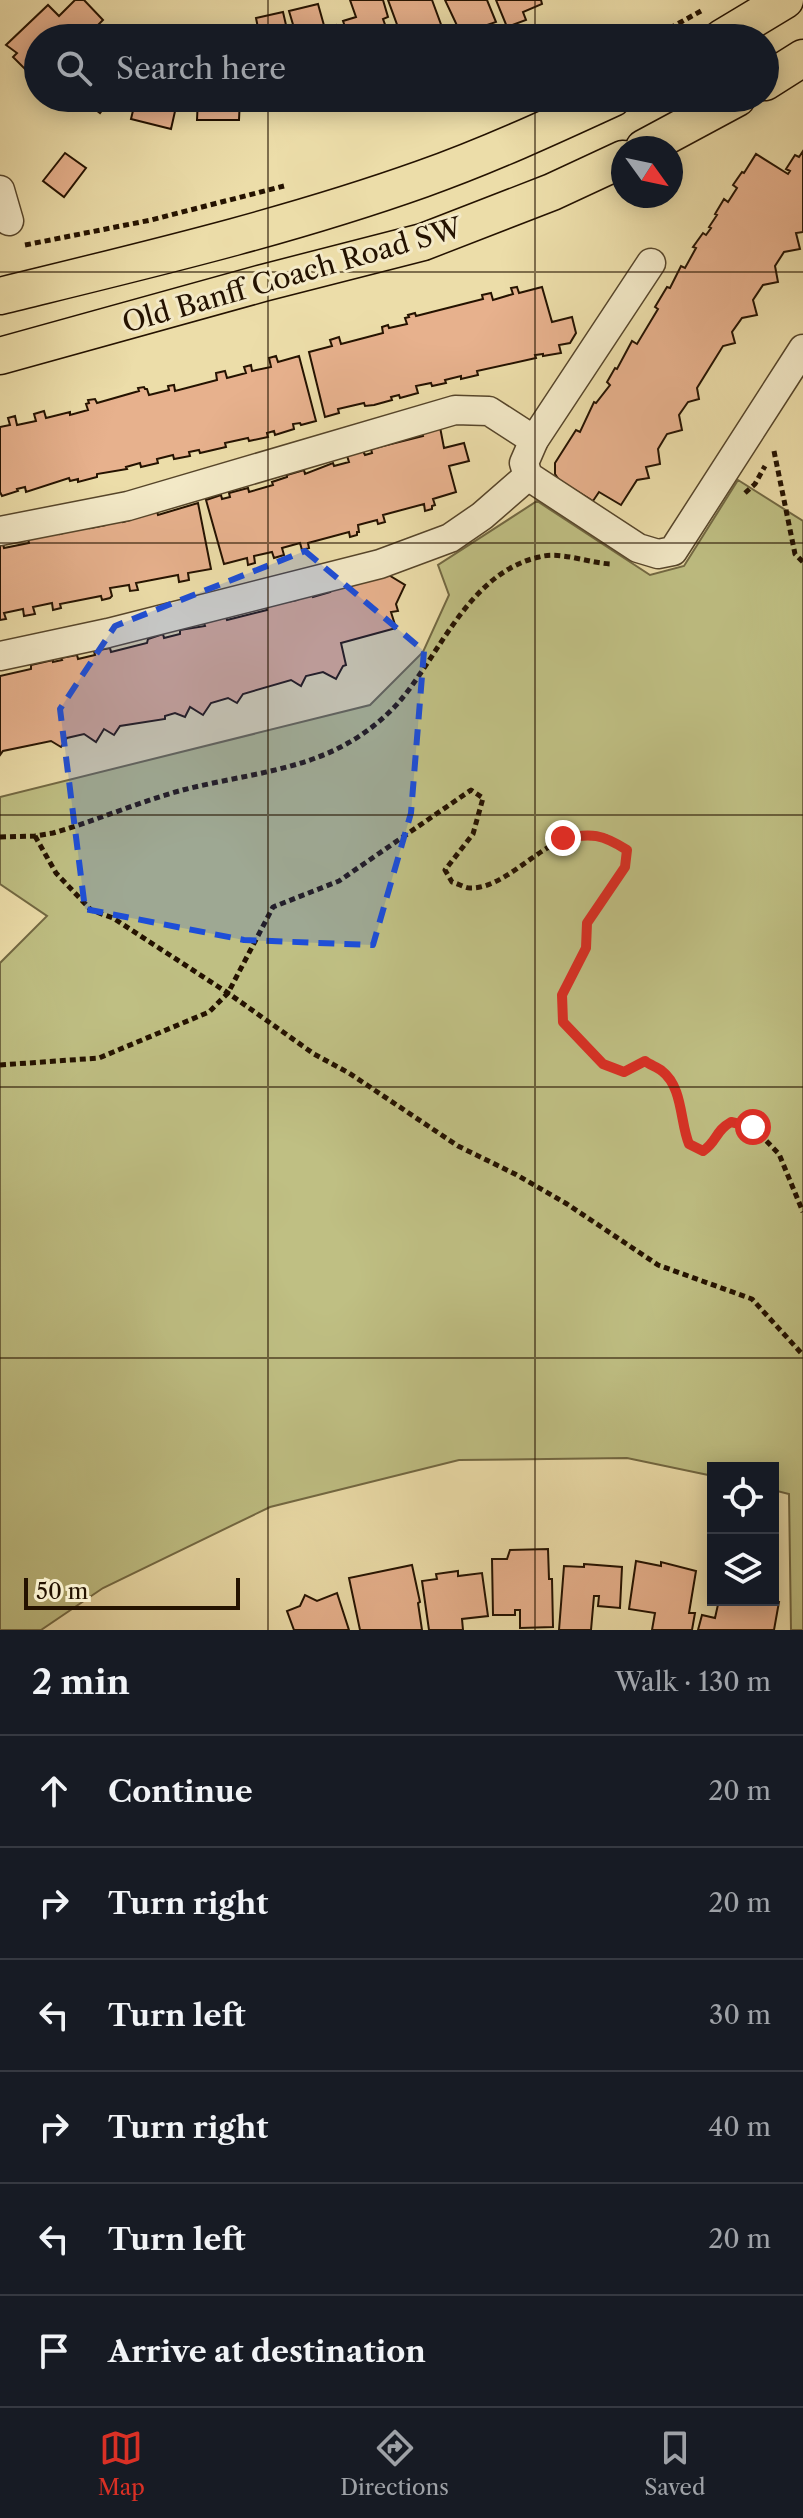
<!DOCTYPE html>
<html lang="en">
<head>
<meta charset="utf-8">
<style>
	body { margin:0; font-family:"Libre Caslon Text",serif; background:#20242c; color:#f1f3f6 }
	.controls { position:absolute; right:24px; bottom:24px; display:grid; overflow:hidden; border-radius:0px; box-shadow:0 4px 20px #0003 }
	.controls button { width:72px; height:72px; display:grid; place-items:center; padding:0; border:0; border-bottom:2px solid #363941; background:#171b24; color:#f1f3f6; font:40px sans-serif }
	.compass { position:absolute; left:611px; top:136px; width:72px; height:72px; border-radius:50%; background:#171b24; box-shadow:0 4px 20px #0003; rotate:123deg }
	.scale { position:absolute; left:24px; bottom:20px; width:216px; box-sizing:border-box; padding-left:8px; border:4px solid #241200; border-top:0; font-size:22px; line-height:28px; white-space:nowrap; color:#241200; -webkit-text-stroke:6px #f3e9c7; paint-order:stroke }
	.stop { position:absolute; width:24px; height:24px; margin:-18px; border:6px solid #d93025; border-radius:50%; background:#fff }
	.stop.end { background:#d93025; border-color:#fff; box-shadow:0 2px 8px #0008 }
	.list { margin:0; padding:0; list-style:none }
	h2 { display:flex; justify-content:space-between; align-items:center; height:104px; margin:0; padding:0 32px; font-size:34px }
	h2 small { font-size:26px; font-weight:400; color:#9ea1a6 }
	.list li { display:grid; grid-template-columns:52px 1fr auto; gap:24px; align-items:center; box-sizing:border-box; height:112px; padding:0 32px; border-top:2px solid #363941 }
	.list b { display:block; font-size:30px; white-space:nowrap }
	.list em { font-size:26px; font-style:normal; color:#9ea1a6 }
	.icon { flex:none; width:44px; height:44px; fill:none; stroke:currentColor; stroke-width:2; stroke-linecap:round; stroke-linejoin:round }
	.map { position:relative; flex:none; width:803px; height:1630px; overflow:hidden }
	.search { position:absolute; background:#171b24; box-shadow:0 4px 20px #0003; left:24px; right:24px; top:24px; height:88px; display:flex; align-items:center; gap:20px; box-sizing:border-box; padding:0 28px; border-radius:44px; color:#9ea1a6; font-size:30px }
	.sheet { height:776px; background:#171b24 }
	nav { display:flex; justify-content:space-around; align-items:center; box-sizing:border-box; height:112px; border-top:2px solid #363941; background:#171b24; font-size:22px; color:#9ea1a6 }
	nav a { display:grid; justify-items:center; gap:4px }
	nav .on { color:#d93025 }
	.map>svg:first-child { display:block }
	.green { fill:#bfbf83; stroke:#726842; stroke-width:2 }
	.building { fill:#e7b18d; stroke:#241200; stroke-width:2 }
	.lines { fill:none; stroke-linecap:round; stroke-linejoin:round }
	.minor-casing { stroke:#56452a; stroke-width:31 }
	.major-casing { stroke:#241200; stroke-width:39 }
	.path { stroke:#241200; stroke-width:5; stroke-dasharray:6 4; stroke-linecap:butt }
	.minor { stroke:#f3e9c7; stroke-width:28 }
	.major { stroke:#ecdda9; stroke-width:36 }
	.route { stroke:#d93025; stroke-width:10 }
	.marked { fill:#1d4ed8; fill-opacity:0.2; stroke:#1d4ed8; stroke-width:6; stroke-dasharray:16 10; stroke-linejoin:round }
	.grid { fill:none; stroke:#241200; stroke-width:2; stroke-opacity:0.55 }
	.labels { text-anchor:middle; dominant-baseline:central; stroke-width:6; stroke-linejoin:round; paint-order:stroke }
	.street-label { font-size:28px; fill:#241200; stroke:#f3e9c7 }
</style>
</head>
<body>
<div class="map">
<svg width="803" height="1630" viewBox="0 0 803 1630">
	<rect width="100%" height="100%" fill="#ecdda9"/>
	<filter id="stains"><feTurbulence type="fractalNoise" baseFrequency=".0025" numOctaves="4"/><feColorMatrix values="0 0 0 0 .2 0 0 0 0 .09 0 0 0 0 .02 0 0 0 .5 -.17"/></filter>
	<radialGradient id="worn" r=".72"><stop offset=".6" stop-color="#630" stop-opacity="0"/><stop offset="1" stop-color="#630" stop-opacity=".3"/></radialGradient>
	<polygon class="green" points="738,480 803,521 803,1630 791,1630 789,1494 773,1490 773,1468 713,1468 713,1476 627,1458 459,1460 270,1507 103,1588 41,1630 0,1630 0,963 47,916 0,884 0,797 370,705 423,652 449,595 438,565 537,501 650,575 684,566"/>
	<g class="building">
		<polygon points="75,0 84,0 103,20 85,38 38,38 37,81 13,57 17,53 6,45 48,5 59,16"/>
		<polygon points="350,0 383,0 388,17 383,19 390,38 349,38 343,21 356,17"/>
		<polygon points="388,0 432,0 446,38 402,38"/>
		<polygon points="445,0 487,0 496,22 461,34"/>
		<polygon points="496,0 541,0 542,4 523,12 526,20 507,27"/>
		<polygon points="318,4 325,29 336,25 340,38 297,38 289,11"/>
		<polygon points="283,12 289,38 260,38 256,18"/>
		<polygon points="64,98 111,98 100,113 84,101 79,109"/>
		<polygon points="136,98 178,98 171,129 131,119"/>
		<polygon points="198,98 240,98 239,120 197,120"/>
		<polygon points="803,151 803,232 796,233 800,249 784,252 775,266 778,282 763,285 753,300 757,315 742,318 732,332 735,343 723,346 697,388 699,399 688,402 679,415 682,430 667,434 658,449 660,464 646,467 649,478 637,480 621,505 599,492 593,501 559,480 555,474 555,463 576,430 580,432 594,402 596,403 610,385 607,382 615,368 617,369 632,341 637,344 658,309 655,307 667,287 670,288 681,266 685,268 696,248 693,247 703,233 706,235 711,228 709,227 717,215 715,214 724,199 728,202 737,188 733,185 742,172 744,173 756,154 788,174 790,171 786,169 795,155 799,157"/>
		<polygon points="65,153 86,168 64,197 43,181"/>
		<polygon points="517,287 519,293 542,287 552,322 572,317 576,333 570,343 559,345 561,353 543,356 543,354 535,355 536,358 477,371 478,375 461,379 461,376 445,380 446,383 432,386 431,383 416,386 418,393 400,398 399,395 391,397 392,400 374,405 365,406 364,403 338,409 339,413 325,417 309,352 332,346 330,340 339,337 341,344 383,333 382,327 388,325 389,328 407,324 405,318 409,317 408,315 415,313 416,316 483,299 482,295 491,293 493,300 513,294 511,288"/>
		<polygon points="276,356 278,362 299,356 316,421 301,425 300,423 293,424 294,429 275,435 274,431 267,433 268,437 249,441 248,438 225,443 226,447 200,453 199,450 189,452 190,456 174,459 173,455 157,459 158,463 141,467 140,463 126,467 127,469 97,474 97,477 78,482 78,479 70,481 69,478 26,492 25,487 17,489 18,491 2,496 0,492 0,427 10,425 8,418 15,416 17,425 36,421 34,414 44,411 46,418 70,412 70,415 88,410 86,404 89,403 88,400 95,399 97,403 139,391 138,388 144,387 145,389 147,389 149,395 169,390 168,386 174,385 175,391 217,380 216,373 225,371 227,378 246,373 244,367 251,365 252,371 271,367 269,358"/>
		<polygon points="440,427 444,448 464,443 469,461 449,466 456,492 433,499 435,505 432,506 432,509 425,511 424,504 383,515 385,522 378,524 377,520 358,525 359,532 357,532 357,535 350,537 349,532 308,543 309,548 302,550 300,543 282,548 284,555 274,558 272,552 254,556 255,563 248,565 247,558 224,564 206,500 221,495 222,499 230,497 229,493 248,488 249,492 273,485 272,482 287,477 287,475 304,470 305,474 333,463 334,466 349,462 347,456 363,451 365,455 372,453 371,449 423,436 422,432"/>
		<polygon points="198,503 211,569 188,573 189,580 179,582 178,575 136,583 138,590 130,591 129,585 110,588 112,596 110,598 102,600 101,596 60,604 61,608 53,610 52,603 33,607 35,614 24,616 23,609 4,613 6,619 0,620 0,544 3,544 4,548 29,543 28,539 59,530 60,534 89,525 90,528 106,525 105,521 122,517 123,522 130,520 129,516 157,511 158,515"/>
		<polygon points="387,574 405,585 396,604 398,611 391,612 396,628 341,643 346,665 343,666 336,679 323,672 306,676 301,686 291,680 243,694 237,703 228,698 211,703 203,715 190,707 185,717 175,713 165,716 165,719 120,726 114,735 104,729 96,742 84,734 67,738 61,747 51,741 3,751 0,755 0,676 31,669 31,665 53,660 53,662 62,660 61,658 77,655 78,659 95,655 94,651 110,648 111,652 147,643 148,639 163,634 164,638 180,634 180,630 205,626 204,623 226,617 227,620 267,610 266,606 297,600 296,598 312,593 313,597 330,592 329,589"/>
		<polygon points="548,1549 549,1579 552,1579 553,1627 520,1628 520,1610 515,1610 515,1615 493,1615 492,1559 507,1559 510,1550"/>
		<polygon points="636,1561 661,1566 661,1562 696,1571 689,1613 695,1613 692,1630 652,1630 655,1613 629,1609"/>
		<polygon points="584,1564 622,1567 620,1608 598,1606 599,1596 594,1596 591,1630 559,1630 564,1566 584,1567"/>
		<polygon points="412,1565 420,1602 418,1603 422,1630 360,1630 349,1578"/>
		<polygon points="458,1571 458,1576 482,1573 488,1616 462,1619 463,1630 429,1630 422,1581 437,1579 436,1574"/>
		<polygon points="337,1593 349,1630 294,1630 287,1611 300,1606 305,1595 317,1601"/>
		<polygon points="719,1600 779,1602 774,1630 698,1630 702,1615 715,1618"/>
	</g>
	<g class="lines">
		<defs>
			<g id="minor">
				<polyline points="0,190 9,221"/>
				<polyline points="651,263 534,440 524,463 528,476 638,548 658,554 673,551 803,349"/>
				<polyline points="0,531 128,506 455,410 489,411 534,440"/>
				<polyline points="0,656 108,633 380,564 450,538 482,516 528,476"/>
			</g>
			<g id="major">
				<polyline points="722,38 785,0"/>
				<polyline points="765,82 803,58"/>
				<polyline points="644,148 737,98"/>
				<path d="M0,296C142,261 284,228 422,179C487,156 550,127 613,98"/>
				<polyline points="0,356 263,283 423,242 552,192 623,159"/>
			</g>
		</defs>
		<use href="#minor" class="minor-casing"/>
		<use href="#major" class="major-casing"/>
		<g class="path">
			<polyline points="652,38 701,11"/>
			<polyline points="25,245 151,220 284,186"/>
			<polyline points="774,451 795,554 803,562"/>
			<polyline points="745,493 755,484 765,466"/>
			<polyline points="35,836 56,873 91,910 113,918 228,993 314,1054 349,1073 458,1146 515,1174 567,1204 658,1265 752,1299 803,1355"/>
			<path d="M0,837L35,836L53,833C95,821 136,803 179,791C234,776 298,772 348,743C366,733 385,718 399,702C441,653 469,573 539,557C561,551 588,563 611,564"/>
			<path d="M0,1065L99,1058L209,1012L228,993L273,907L339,881L471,790L483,798L473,834L445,870L452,882C457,883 465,888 470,888C514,889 555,818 606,837C613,839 621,846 627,850L625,867L587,923L586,948L562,995L563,1022L603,1064L624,1072L645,1061C650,1065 657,1067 662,1071C682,1087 680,1123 689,1144L703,1151C717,1142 715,1131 731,1122L753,1127L779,1154L803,1212"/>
		</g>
		<use href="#minor" class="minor"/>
		<use href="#major" class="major"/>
	</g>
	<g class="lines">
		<path class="route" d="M563,838C592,833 602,834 627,850L625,867L587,923L586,948L562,995L563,1022L603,1064L624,1072L645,1061C650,1065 657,1067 662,1071C683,1087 680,1123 689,1144L703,1151C717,1142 715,1131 731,1122L753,1127"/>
	</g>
	<path class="marked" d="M305,551L424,651L411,813L373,945L244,940L85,909L60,709L115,626Z"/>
	<path class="grid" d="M268,0V38M535,0V38M268,98V1630M535,98V1630M0,272H803M0,543H803M0,815H803M0,1087H803M0,1358H803"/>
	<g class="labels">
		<g class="street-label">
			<text transform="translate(292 275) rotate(-16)">Old Banff Coach Road SW</text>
		</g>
	</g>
	<rect width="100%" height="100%" filter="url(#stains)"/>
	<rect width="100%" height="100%" fill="url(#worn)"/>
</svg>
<div class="controls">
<button><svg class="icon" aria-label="locate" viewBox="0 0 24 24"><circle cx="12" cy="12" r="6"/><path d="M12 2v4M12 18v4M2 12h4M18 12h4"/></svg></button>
<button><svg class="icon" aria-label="layers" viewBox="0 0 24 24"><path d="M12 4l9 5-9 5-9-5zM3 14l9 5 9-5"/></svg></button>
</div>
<svg class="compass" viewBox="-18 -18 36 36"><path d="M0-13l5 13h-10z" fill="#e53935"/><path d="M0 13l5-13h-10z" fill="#9ea1a6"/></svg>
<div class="scale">50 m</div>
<div class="stop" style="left:753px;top:1127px"></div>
<div class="stop end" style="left:563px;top:838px"></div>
<div class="search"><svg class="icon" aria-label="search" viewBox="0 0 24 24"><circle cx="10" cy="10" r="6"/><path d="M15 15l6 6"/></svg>Search here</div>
</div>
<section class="sheet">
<h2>2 min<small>Walk · 130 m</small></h2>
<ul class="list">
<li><svg class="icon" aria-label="ahead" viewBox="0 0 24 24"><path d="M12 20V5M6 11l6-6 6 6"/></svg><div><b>Continue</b></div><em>20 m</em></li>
<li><svg class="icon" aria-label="right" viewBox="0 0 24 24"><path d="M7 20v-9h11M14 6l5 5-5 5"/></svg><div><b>Turn right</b></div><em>20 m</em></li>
<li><svg class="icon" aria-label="left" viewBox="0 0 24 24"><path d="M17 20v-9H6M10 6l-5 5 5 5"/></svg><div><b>Turn left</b></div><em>30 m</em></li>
<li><svg class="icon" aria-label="right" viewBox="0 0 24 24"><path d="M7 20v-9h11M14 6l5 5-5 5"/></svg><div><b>Turn right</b></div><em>40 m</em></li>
<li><svg class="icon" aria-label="left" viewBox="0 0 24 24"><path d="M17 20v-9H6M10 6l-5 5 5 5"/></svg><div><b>Turn left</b></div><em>20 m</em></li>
<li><svg class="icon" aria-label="arrive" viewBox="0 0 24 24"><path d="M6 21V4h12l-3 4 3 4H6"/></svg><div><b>Arrive at destination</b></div></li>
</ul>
</section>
<nav>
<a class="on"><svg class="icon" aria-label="map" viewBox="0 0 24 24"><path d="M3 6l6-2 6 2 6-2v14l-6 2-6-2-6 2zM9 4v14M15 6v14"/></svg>Map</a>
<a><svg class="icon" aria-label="directions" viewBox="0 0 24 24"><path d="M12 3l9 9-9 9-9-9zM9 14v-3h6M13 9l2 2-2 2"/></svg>Directions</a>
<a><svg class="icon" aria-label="saved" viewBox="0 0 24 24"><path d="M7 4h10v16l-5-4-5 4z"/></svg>Saved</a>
</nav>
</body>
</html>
